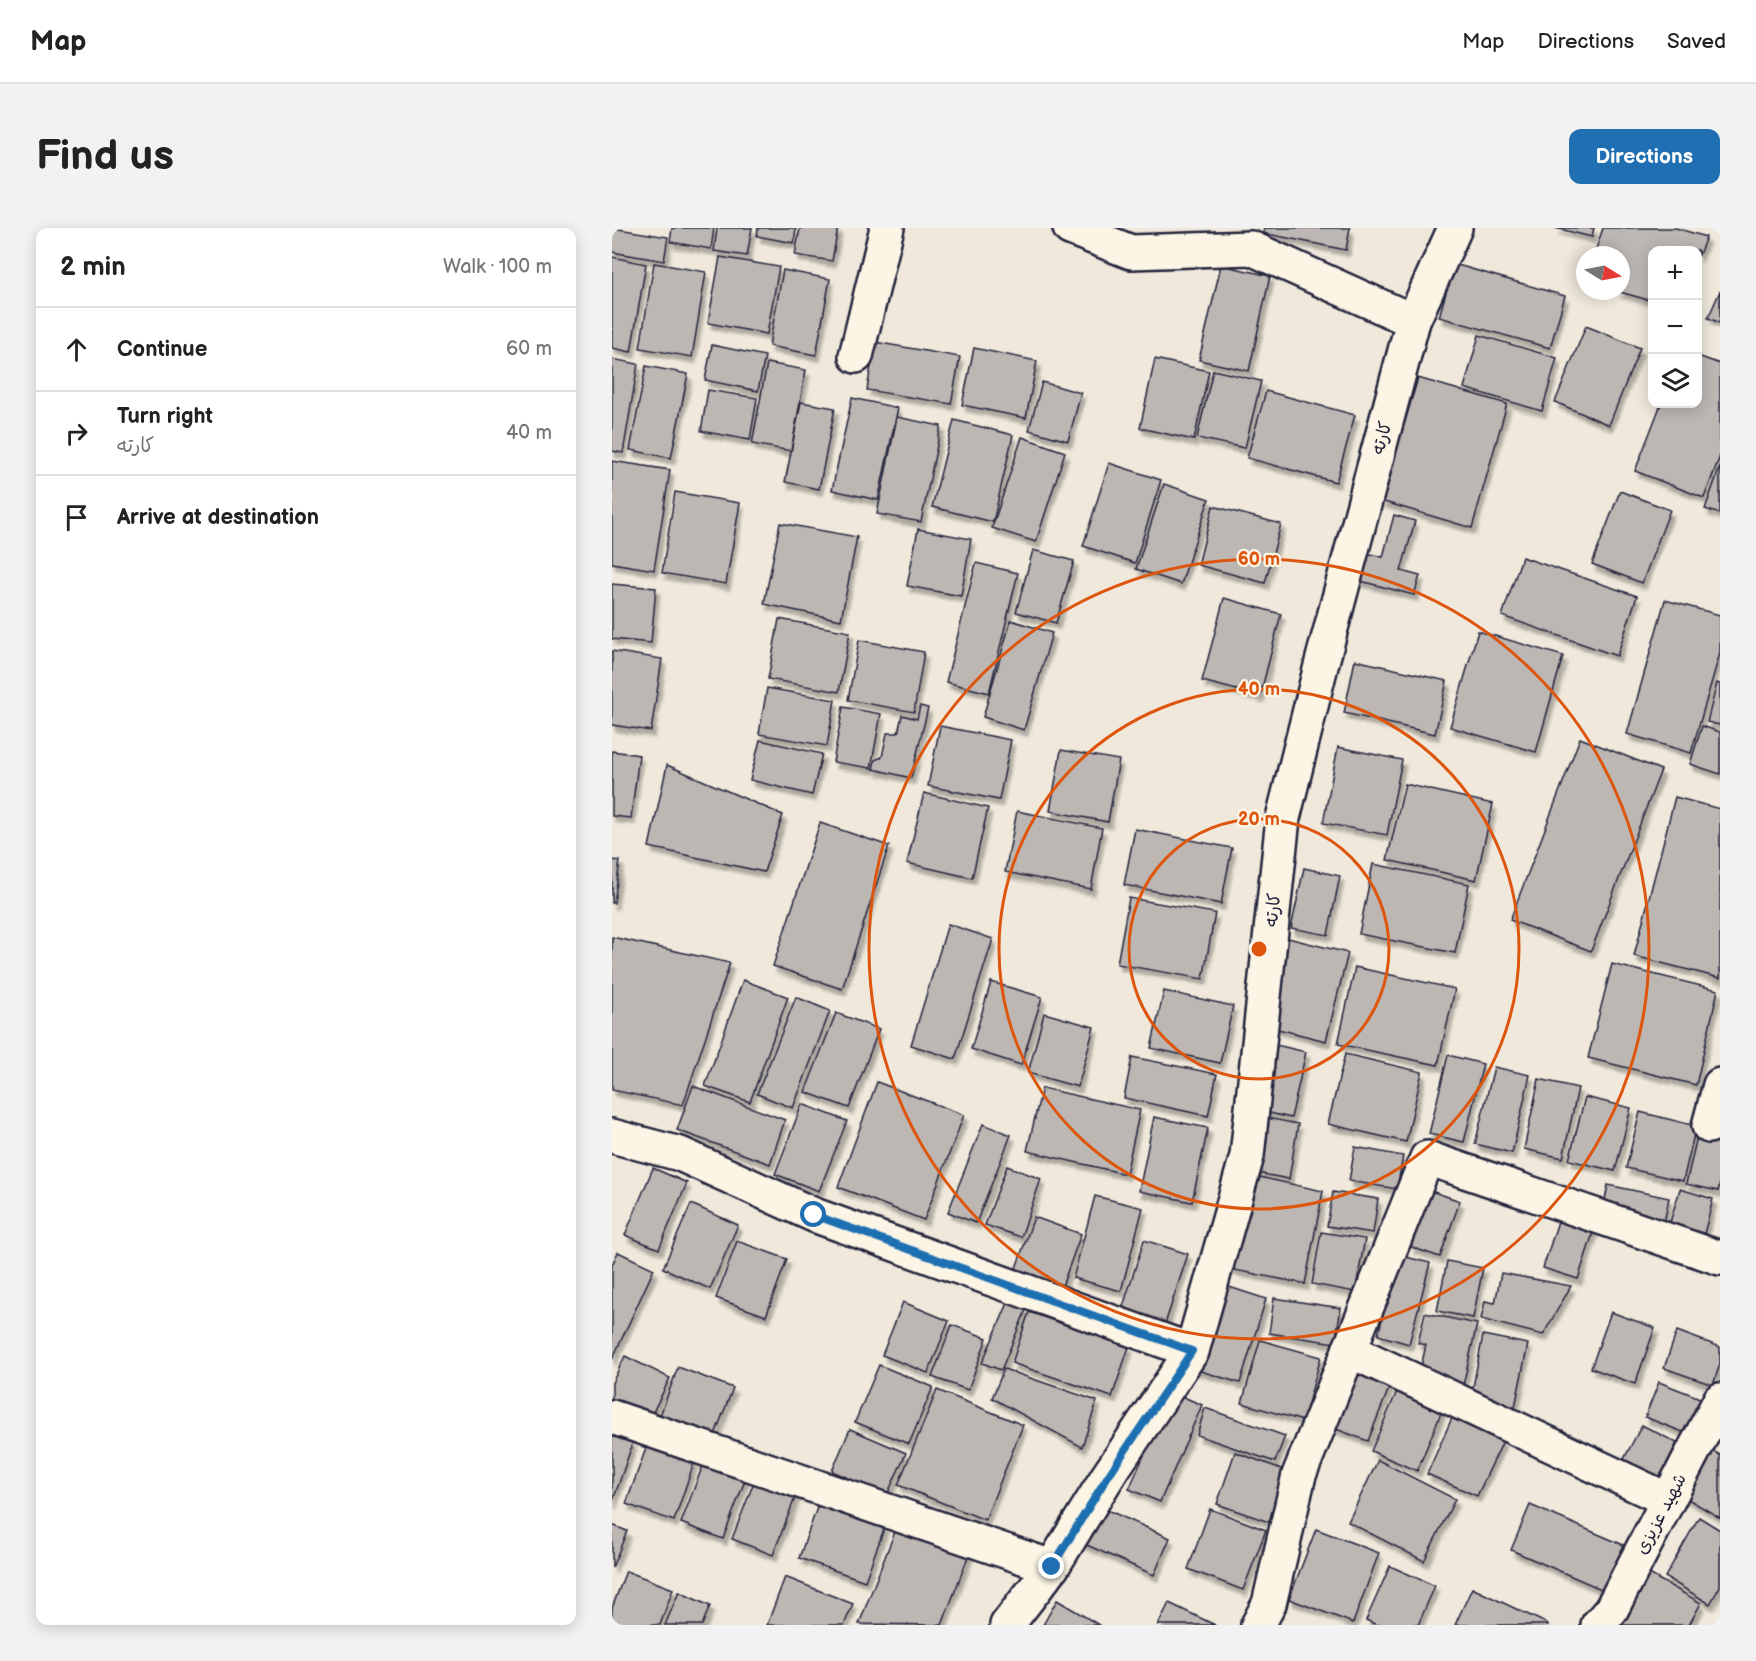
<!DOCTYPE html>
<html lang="en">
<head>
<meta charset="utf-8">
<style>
	body { margin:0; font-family:"Balsamiq Sans","Playpen Sans Arabic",sans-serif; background:#f2f2f2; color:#222 }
	.controls { position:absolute; right:18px; top:18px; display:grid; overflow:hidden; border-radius:12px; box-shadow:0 3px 15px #0003 }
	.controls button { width:54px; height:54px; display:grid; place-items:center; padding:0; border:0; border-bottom:2px solid #e0e0e0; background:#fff; color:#222; font:30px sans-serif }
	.compass { position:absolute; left:964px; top:18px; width:54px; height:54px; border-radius:50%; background:#fff; box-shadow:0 3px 15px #0003; rotate:100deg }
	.stop { position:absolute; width:18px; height:18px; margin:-14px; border:4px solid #1f6fb2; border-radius:50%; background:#fff }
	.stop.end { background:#1f6fb2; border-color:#fff; box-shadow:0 2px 6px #0008 }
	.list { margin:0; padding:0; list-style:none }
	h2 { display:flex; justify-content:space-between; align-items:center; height:78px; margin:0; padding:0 24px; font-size:26px }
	h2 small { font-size:20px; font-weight:400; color:#767676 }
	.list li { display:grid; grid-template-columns:39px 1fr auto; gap:18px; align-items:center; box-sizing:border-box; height:84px; padding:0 24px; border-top:2px solid #e0e0e0 }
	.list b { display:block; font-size:22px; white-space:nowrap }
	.list p { margin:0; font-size:20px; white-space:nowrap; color:#767676 }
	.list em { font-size:20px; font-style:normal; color:#767676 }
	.icon { flex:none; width:33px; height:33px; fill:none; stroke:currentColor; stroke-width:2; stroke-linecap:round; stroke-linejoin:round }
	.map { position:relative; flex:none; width:1108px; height:1397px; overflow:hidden; border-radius:12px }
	header { display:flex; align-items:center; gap:36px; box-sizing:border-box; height:84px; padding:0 30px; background:#fff; border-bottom:2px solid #e0e0e0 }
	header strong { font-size:28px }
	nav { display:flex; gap:33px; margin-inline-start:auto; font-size:21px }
	.intro { display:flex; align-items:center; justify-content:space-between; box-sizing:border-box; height:144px; padding:0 36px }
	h1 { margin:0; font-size:42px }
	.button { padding:15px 27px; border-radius:12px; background:#1f6fb2; color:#fff; font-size:21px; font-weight:700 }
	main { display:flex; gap:36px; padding:0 36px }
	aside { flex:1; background:#fff; border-radius:12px; box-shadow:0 3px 15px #0003 }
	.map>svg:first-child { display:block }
	.building { fill:#bcb7b3; stroke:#22223b; stroke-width:1.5; filter:url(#shadow) }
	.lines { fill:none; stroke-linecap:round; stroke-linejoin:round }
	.minor-casing { stroke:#22223b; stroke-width:38 }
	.minor { stroke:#fcf5e5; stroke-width:33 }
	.route { stroke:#1f6fb2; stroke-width:8 }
	.ring { fill:none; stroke:#de560e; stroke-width:3 }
	.labels { text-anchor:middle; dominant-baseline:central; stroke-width:4.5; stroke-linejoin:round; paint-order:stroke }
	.street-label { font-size:18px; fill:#22223b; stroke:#fcf5e5 }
	.centre { fill:#de560e; stroke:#fcf5e5; stroke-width:3 }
	.ring-label { font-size:18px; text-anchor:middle; font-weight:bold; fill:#de560e; stroke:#fcf5e5; stroke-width:4.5; stroke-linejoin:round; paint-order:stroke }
</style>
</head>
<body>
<header>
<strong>Map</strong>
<nav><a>Map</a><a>Directions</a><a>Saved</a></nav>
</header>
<div class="intro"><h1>Find us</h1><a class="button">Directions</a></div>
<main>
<aside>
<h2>2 min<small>Walk · 100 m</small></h2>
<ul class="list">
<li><svg class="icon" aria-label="ahead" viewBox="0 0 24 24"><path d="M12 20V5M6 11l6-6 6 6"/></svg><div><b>Continue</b></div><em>60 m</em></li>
<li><svg class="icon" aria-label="right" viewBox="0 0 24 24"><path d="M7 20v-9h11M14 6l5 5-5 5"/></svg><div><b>Turn right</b><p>کارته</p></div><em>40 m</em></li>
<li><svg class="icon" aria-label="arrive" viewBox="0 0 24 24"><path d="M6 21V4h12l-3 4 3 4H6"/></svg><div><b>Arrive at destination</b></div></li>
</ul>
</aside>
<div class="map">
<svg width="1108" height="1397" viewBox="0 0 1108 1397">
	<defs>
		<filter id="shadow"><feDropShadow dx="3.5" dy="6" stdDeviation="1.5" flood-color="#0004"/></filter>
	</defs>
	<rect width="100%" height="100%" fill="#efe8db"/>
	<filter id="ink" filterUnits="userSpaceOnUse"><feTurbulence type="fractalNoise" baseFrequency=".0167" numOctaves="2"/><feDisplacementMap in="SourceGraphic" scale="12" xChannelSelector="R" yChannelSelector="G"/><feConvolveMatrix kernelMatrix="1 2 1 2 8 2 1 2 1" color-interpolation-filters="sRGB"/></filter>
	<g filter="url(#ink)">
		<g class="building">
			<polygon points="0,0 56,9 52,33 0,24"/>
			<polygon points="60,0 102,0 99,21 58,14"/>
			<polygon points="105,0 140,0 135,28 102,23"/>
			<polygon points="146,0 184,0 182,15 145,8"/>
			<polygon points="188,0 226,0 220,33 183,27"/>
			<polygon points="652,0 738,0 734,22 651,5"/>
			<polygon points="943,0 982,0 980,9"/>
			<polygon points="991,0 1064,0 1094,9 1086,29 1086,22 1040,22 1040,73 1004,63 1009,63 1009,27 982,27"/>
			<polygon points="0,29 34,36 19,124 0,120"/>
			<polygon points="108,29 167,39 155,106 96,95"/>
			<polygon points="42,35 94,44 80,129 28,120"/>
			<polygon points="842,36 953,68 938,120 827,89"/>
			<polygon points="609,37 658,48 637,143 587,132"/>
			<polygon points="171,42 218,51 204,127 157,118"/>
			<polygon points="1108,63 1108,95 1096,90"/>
			<polygon points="974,98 1028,120 997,197 943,174"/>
			<polygon points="867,107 945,130 930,183 852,160"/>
			<polygon points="263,114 348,129 339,176 255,162"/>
			<polygon points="100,117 153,128 146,163 93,152"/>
			<polygon points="362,120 425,133 414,190 350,177"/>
			<polygon points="1086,128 1108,136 1108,228 1092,270 1023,243 1049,176 1086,176"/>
			<polygon points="0,131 26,136 11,225 0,223"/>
			<polygon points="543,131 597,143 582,212 528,200"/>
			<polygon points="155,135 194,142 179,223 140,216"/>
			<polygon points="34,138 76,146 59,230 18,222"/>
			<polygon points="601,142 649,153 633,220 585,210"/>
			<polygon points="806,150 895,176 860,300 769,273"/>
			<polygon points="430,154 469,165 456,213 417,202"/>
			<polygon points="96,162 145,170 138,212 89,203"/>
			<polygon points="654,163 743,187 724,254 635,230"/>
			<polygon points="240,170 286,180 266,272 220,262"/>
			<polygon points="189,174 223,180 207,261 173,254"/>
			<polygon points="285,189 329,198 309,294 265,286"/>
			<polygon points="342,192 401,207 381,294 320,279"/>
			<polygon points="410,209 453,224 424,314 380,300"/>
			<polygon points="0,233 58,242 42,342 0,335"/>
			<polygon points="497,235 549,252 523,335 471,318"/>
			<polygon points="1108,239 1108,286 1093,281"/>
			<polygon points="552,256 597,271 569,356 524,341"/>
			<polygon points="1008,263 1058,282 1030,355 980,336"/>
			<polygon points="63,264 128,275 114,356 50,345"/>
			<polygon points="601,278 669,296 653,355 586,337"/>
			<polygon points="782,287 803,293 789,343 808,348 802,367 737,350 744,323 771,329"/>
			<polygon points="168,295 245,309 229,392 152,376"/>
			<polygon points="306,301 359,311 349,368 295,358"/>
			<polygon points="421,322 462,333 444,395 404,384"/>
			<polygon points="910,329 1025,368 1005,428 890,388"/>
			<polygon points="364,335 406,345 377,465 334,454"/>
			<polygon points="0,356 44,360 39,415 0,411"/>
			<polygon points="612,370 669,386 648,468 590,453"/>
			<polygon points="1053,372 1108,387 1108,425 1079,525 1015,506"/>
			<polygon points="167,391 238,404 227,464 156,451"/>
			<polygon points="399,392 440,405 412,502 371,489"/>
			<polygon points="866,403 951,428 924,524 838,499"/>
			<polygon points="247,412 312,424 302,484 236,472"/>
			<polygon points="0,423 50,431 39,503 0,497"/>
			<polygon points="743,432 835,453 823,506 732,485"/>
			<polygon points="1105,455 1108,456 1108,497 1095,494"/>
			<polygon points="155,460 223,472 215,518 147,506"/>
			<polygon points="308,478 316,480 299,550 261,541 263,532 270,529 275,505 286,505 290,487 305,491"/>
			<polygon points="231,479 269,486 259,540 221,534"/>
			<polygon points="328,498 399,512 387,572 316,558"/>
			<polygon points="1090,498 1108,504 1108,546 1078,536"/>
			<polygon points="968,510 1049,542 979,723 898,692"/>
			<polygon points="148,512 210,526 200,567 138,552"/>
			<polygon points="726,519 790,532 775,607 711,595"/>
			<polygon points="449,522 507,532 496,594 438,583"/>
			<polygon points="0,523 27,527 19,590 0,588"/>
			<polygon points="55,537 171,587 152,644 37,619"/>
			<polygon points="793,556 881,576 864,652 775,632"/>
			<polygon points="312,565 376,580 360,650 295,635"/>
			<polygon points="1063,569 1108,581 1108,750 1022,728"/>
			<polygon points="405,583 490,600 479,661 393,644"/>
			<polygon points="208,595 277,618 230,761 161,738"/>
			<polygon points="523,601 620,620 609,676 512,657"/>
			<polygon points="0,632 8,633 2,675 0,675"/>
			<polygon points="761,636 857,656 843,725 747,706"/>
			<polygon points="692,640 728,648 716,707 679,700"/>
			<polygon points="517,670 603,685 591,751 505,736"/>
			<polygon points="336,696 381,711 343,831 299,817"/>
			<polygon points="0,709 118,735 71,877 0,862"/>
			<polygon points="676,710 736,725 714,813 654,798"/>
			<polygon points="1000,736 1106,762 1084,857 976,830"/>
			<polygon points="743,739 843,761 826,837 726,816"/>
			<polygon points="131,752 176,769 138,874 93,858"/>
			<polygon points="379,754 430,769 409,837 359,821"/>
			<polygon points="552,763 621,778 608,835 539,820"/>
			<polygon points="184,769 218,783 181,880 145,866"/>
			<polygon points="224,785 267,801 237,880 193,864"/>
			<polygon points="432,785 482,799 466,859 416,845"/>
			<polygon points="664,817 694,824 679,890 649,883"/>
			<polygon points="733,826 810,844 794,914 716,896"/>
			<polygon points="836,827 871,836 852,914 817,906"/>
			<polygon points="520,829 605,846 596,888 512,870"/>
			<polygon points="882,839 918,847 900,925 863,916"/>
			<polygon points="927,851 966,860 951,930 912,921"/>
			<polygon points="265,854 352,887 312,992 226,959"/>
			<polygon points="81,858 173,892 158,936 65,902"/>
			<polygon points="430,860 528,882 514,946 415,923"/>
			<polygon points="973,869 1019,880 1003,943 957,932"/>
			<polygon points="190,876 235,893 207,963 163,946"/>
			<polygon points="1028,884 1084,898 1071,953 1014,940"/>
			<polygon points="542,889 596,900 580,974 527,963"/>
			<polygon points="650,889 686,896 677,951 640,944"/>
			<polygon points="371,896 399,907 364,995 336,984"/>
			<polygon points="1086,904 1108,909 1108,955 1106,963 1074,956"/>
			<polygon points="743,919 791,928 785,961 737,953"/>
			<polygon points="395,938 429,951 409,1009 373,997"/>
			<polygon points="41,940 75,955 47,1021 13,1007"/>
			<polygon points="638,947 711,963 693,1056 618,1041"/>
			<polygon points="996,957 1057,970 1051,1000 990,987"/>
			<polygon points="1068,961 1101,971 1091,1010 1056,1001"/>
			<polygon points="819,963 848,973 828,1029 799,1019"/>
			<polygon points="721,964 766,971 761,1005 715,998"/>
			<polygon points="483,968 531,980 509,1063 461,1050"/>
			<polygon points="79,976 126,997 98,1061 51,1040"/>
			<polygon points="949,984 984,996 966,1051 931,1040"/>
			<polygon points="422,989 469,1006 449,1061 403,1043"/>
			<polygon points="709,1004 753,1011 743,1064 700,1056"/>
			<polygon points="532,1012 576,1026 551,1102 508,1088"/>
			<polygon points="125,1013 175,1031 154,1088 104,1070"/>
			<polygon points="6,1024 42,1041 0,1132 0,1037"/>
			<polygon points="786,1027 818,1035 797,1116 766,1107"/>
			<polygon points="835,1033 871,1040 861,1090 825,1083"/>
			<polygon points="889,1045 959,1058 931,1107 869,1091 873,1073 883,1075"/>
			<polygon points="608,1056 654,1071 628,1155 582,1141"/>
			<polygon points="662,1070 729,1080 723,1115 657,1105"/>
			<polygon points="291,1074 337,1093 316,1145 270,1127"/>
			<polygon points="396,1075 414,1082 389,1142 370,1135"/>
			<polygon points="417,1084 517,1119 500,1169 400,1135"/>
			<polygon points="999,1084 1043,1100 1023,1156 979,1140"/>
			<polygon points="813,1085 865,1096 850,1162 806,1152 814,1117 806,1115"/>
			<polygon points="340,1097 375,1110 356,1162 320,1149"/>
			<polygon points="1065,1103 1108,1119 1108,1136 1101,1157 1052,1140"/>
			<polygon points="871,1107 916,1116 902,1184 858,1175"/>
			<polygon points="648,1112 709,1129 691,1193 630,1175"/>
			<polygon points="13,1128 58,1150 37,1192 0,1174 0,1155"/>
			<polygon points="267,1137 321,1159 297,1216 243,1194"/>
			<polygon points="66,1139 121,1160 100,1214 46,1193"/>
			<polygon points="739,1140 779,1155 756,1213 716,1198"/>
			<polygon points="392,1141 485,1173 470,1219 380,1170"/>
			<polygon points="1047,1154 1093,1172 1078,1207 1033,1189"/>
			<polygon points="786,1161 831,1180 805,1243 759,1223"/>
			<polygon points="325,1162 411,1197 373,1292 286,1257"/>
			<polygon points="560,1164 590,1177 548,1274 517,1261"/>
			<polygon points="593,1180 673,1208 663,1234 585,1207"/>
			<polygon points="840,1190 891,1213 865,1268 815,1246"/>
			<polygon points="1030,1197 1065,1215 1041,1263 1005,1244"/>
			<polygon points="238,1201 294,1225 275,1267 220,1243"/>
			<polygon points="0,1207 21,1214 0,1276"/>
			<polygon points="38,1209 85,1226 62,1293 14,1276"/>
			<polygon points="1099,1222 1108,1227 1108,1290 1071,1268"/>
			<polygon points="623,1224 675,1243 657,1294 605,1276"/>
			<polygon points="94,1229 136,1244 111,1311 69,1295"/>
			<polygon points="766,1232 843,1271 812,1333 736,1294"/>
			<polygon points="145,1246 186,1262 161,1327 120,1311"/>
			<polygon points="207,1274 273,1298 253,1353 187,1330"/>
			<polygon points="484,1277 558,1310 542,1347 468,1314"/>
			<polygon points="918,1277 1016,1319 996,1364 899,1322"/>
			<polygon points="598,1281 654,1302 631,1362 576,1341"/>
			<polygon points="1087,1289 1108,1302 1108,1358 1098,1376 1053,1349"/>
			<polygon points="287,1293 359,1321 330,1397 247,1396"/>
			<polygon points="0,1297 15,1303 0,1340"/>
			<polygon points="704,1301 767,1325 741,1395 677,1371"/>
			<polygon points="778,1338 823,1358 806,1397 765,1397 754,1392"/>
			<polygon points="1030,1342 1089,1375 1077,1397 1000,1397"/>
			<polygon points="14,1343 61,1361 48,1397 0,1397 0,1380"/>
			<polygon points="173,1349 241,1376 232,1397 155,1397"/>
			<polygon points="860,1360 936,1396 936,1397 843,1397"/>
			<polygon points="67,1364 98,1378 90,1397 53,1397"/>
			<polygon points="445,1372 487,1397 431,1397"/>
			<polygon points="557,1375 603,1397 546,1397"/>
		</g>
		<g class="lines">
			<defs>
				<g id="minor">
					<polyline points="458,0 519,24 639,20 801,93"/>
					<polyline points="244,128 275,0"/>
					<polyline points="1097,898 1108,857"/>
					<polyline points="0,908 68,926 202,987 580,1123"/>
					<polyline points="737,1122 1056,1272"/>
					<polyline points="0,1189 440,1339"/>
					<polyline points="395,1397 440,1339 496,1248 580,1123 635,928 671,590 710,434 801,93 843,0"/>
					<polyline points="646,1397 657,1376 687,1247 815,930 1108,1030"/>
					<polyline points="986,1397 999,1382 1108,1172"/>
				</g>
			</defs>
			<use href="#minor" class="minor-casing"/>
			<use href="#minor" class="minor"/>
		</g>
	</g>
	<g class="lines" filter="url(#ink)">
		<polyline class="route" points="202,987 580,1123 496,1248 440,1339"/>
	</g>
	<g class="ring">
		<circle cx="647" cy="721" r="130"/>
		<circle cx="647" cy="721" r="260"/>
		<circle cx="647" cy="721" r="390"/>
	</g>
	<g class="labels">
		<g class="street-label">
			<text transform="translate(770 210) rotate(-75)">کارته</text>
			<text transform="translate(661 682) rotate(-84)">کارته</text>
			<text transform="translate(1049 1286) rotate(-62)">شهید عزیزی</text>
		</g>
	</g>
	<circle cx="647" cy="721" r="9" class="centre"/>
	<g class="ring-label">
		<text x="647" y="337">60 m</text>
		<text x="647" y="467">40 m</text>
		<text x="647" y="597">20 m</text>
	</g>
</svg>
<div class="controls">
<button>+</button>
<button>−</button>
<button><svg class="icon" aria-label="layers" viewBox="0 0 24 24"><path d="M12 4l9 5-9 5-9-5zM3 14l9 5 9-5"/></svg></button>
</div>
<svg class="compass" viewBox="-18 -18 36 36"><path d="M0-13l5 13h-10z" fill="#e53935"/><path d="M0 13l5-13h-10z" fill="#767676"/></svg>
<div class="stop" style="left:202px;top:987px"></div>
<div class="stop end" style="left:440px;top:1339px"></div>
</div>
</main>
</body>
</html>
